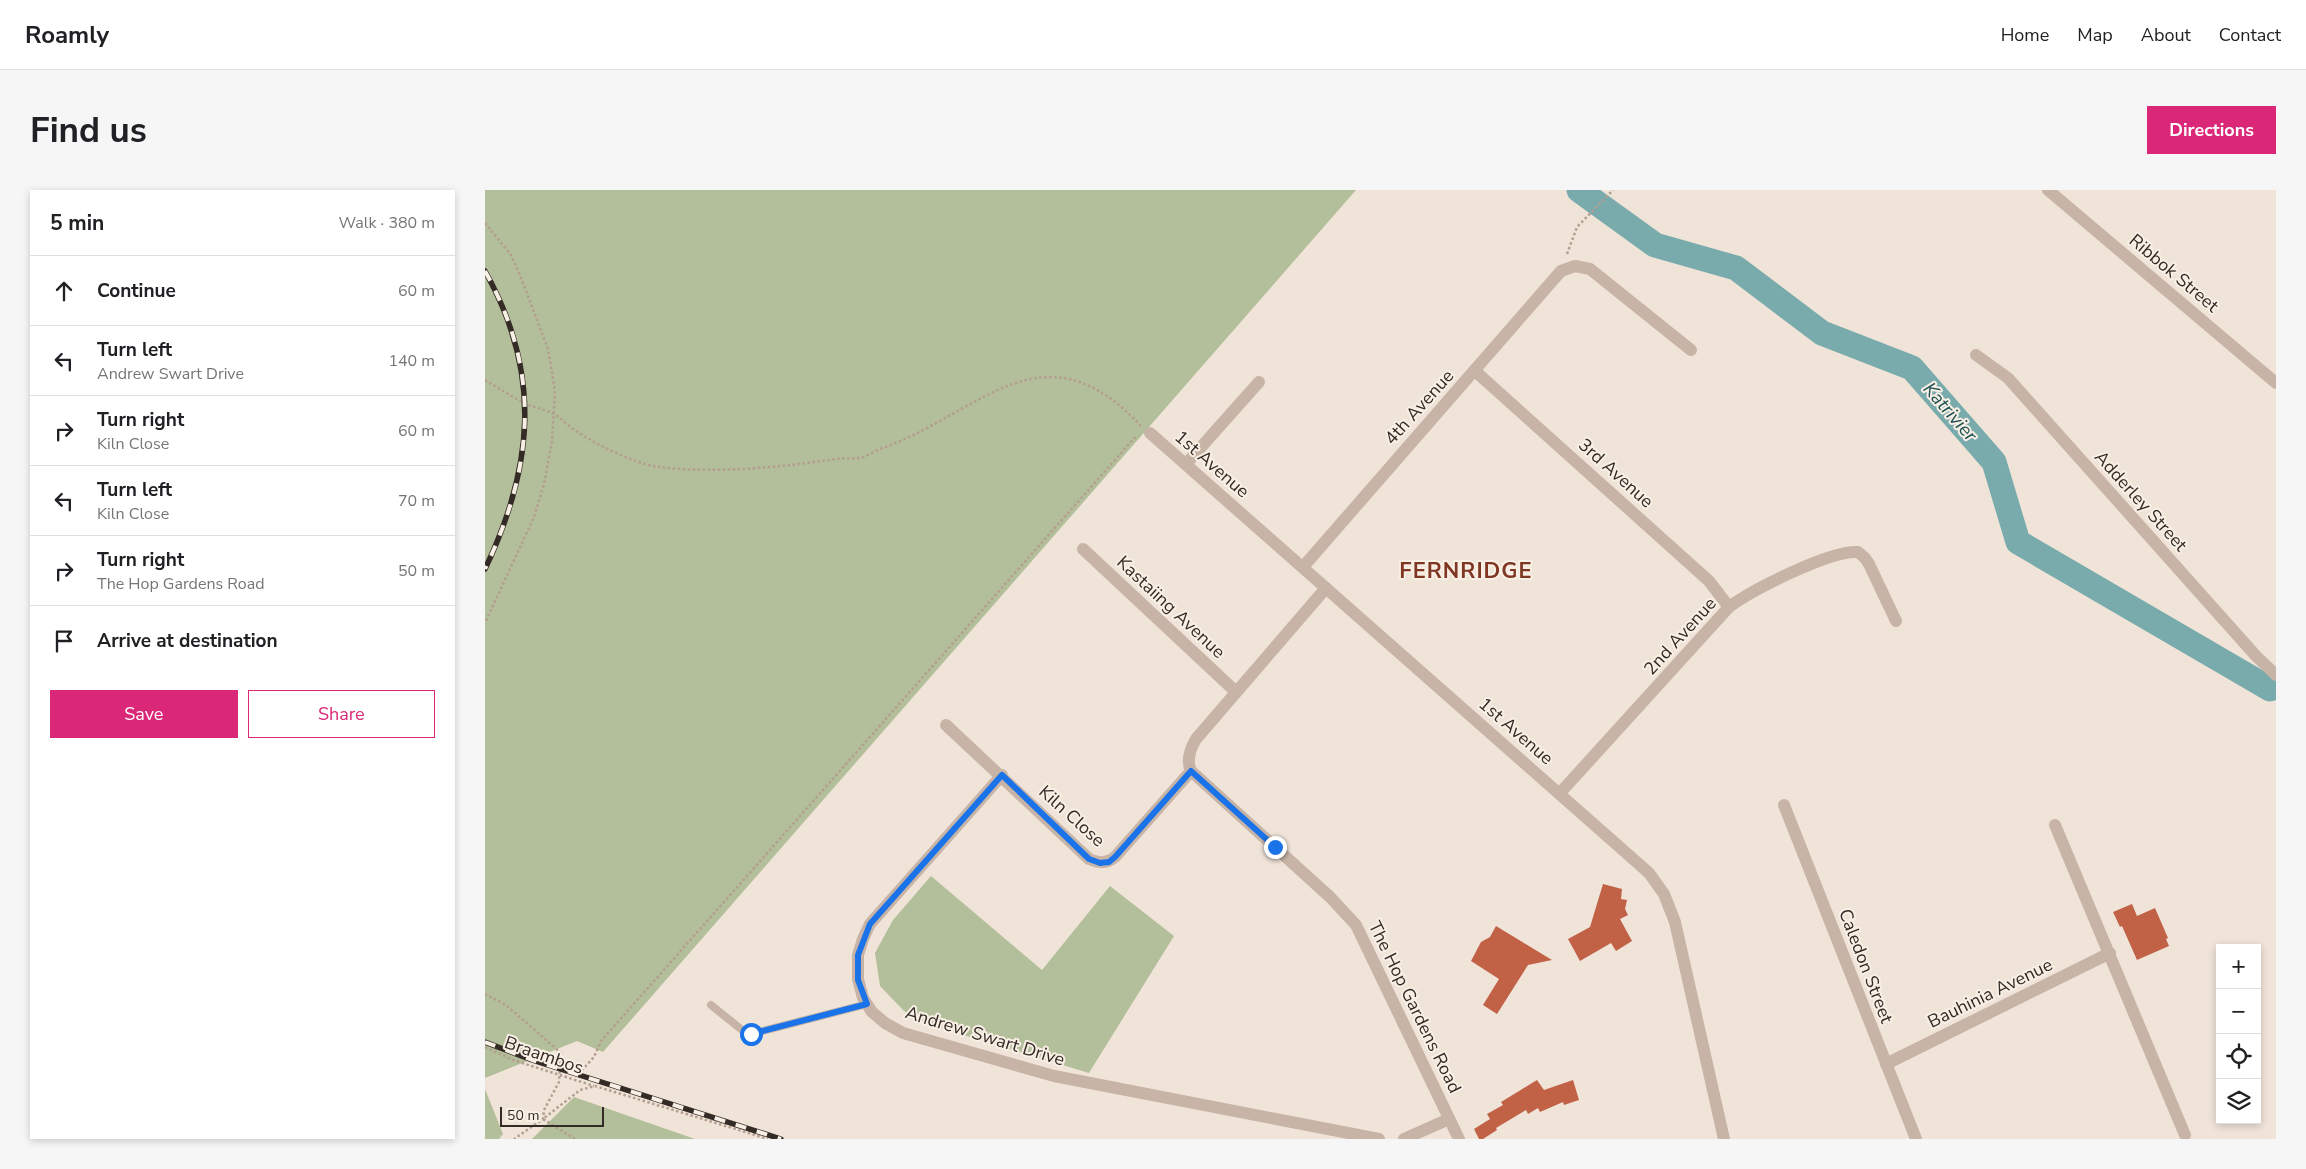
<!DOCTYPE html>
<html lang="en">
<head>
<meta charset="utf-8">
<style>
	body { margin:0; font-family:"Nunito Sans",sans-serif; background:#f6f6f6; color:#202124 }
	.controls { position:absolute; right:15px; bottom:15px; display:grid; overflow:hidden; border-radius:0px; box-shadow:0 2px 8px #0003 }
	.controls button { width:45px; height:45px; display:grid; place-items:center; padding:0; border:0; border-bottom:1px solid #e0e0e0; background:#fff; color:#202124; font:25px sans-serif }
	.scale { position:absolute; left:15px; bottom:12px; width:104px; box-sizing:border-box; padding-left:5px; border:2px solid #342a26; border-top:0; font-size:14px; line-height:18px; white-space:nowrap; color:#342a26; -webkit-text-stroke:4px #f8efe5; paint-order:stroke }
	.stop { position:absolute; width:15px; height:15px; margin:-11px; border:4px solid #1a73e8; border-radius:50%; background:#fff }
	.stop.end { background:#1a73e8; border-color:#fff; box-shadow:0 1px 5px #0008 }
	.list { margin:0; padding:0; list-style:none }
	h2 { display:flex; justify-content:space-between; align-items:center; height:65px; margin:0; padding:0 20px; font-size:21px }
	h2 small { font-size:16px; font-weight:400; color:#757577 }
	.list li { display:grid; grid-template-columns:32px 1fr auto; gap:15px; align-items:center; box-sizing:border-box; height:70px; padding:0 20px; border-top:1px solid #e0e0e0 }
	.list b { display:block; font-size:19px; white-space:nowrap }
	.list p { margin:0; font-size:16px; white-space:nowrap; color:#757577 }
	.list em { font-size:16px; font-style:normal; color:#757577 }
	.actions { display:flex; gap:10px; padding:15px 20px }
	.actions a { flex:1; padding:11px 0; border:1px solid #db2777; border-radius:0px; text-align:center; font-size:18px; color:#db2777 }
	.actions .main { background:#db2777; color:#fff }
	.icon { flex:none; width:28px; height:28px; fill:none; stroke:currentColor; stroke-width:2; stroke-linecap:round; stroke-linejoin:round }
	.map { position:relative; flex:none; width:1791px; height:949px; overflow:hidden; border-radius:0px }
	header { display:flex; align-items:center; gap:30px; box-sizing:border-box; height:70px; padding:0 25px; background:#fff; border-bottom:1px solid #e0e0e0 }
	header strong { font-size:24px }
	nav { display:flex; gap:28px; margin-inline-start:auto; font-size:18px }
	.intro { display:flex; align-items:center; justify-content:space-between; box-sizing:border-box; height:120px; padding:0 30px }
	h1 { margin:0; font-size:35px }
	.button { padding:12px 22px; border-radius:0px; background:#db2777; color:#fff; font-size:18px; font-weight:700 }
	main { display:flex; gap:30px; padding:0 30px }
	aside { flex:1; background:#fff; border-radius:0px; box-shadow:0 2px 8px #0003 }
	.map>svg:first-child { display:block }
	.green { fill:#b3be9a }
	.lines { fill:none; stroke-linecap:round; stroke-linejoin:round }
	.river { stroke:#79abac; stroke-width:25 }
	.building { fill:#c16146 }
	.path { stroke:#b39e90; stroke-width:2.5; stroke-dasharray:2.5 2.5; stroke-linecap:butt }
	.service { stroke:#c7b4a6; stroke-width:8 }
	.minor { stroke:#c7b4a6; stroke-width:12 }
	.rail-casing { stroke:#342a26; stroke-width:5.5 }
	.rail { stroke:#f8efe5; stroke-width:4; stroke-dasharray:11; stroke-linecap:butt }
	.route { stroke:#1a73e8; stroke-width:6 }
	.labels { text-anchor:middle; dominant-baseline:central; stroke-width:4; stroke-linejoin:round; paint-order:stroke }
	.street-label { font-size:18px; fill:#342a26; stroke:#f8efe5 }
	.water-label { font-size:19px; font-style:italic; fill:#1e5153; stroke:#f8efe5 }
	.district-label { font-size:22px; font-weight:bold; letter-spacing:1px; fill:#7f3623; stroke:#f8efe5 }
</style>
</head>
<body>
<header>
<strong>Roamly</strong>
<nav><a>Home</a><a>Map</a><a>About</a><a>Contact</a></nav>
</header>
<div class="intro"><h1>Find us</h1><a class="button">Directions</a></div>
<main>
<aside>
<h2>5 min<small>Walk · 380 m</small></h2>
<ul class="list">
<li><svg class="icon" aria-label="ahead" viewBox="0 0 24 24"><path d="M12 20V5M6 11l6-6 6 6"/></svg><div><b>Continue</b></div><em>60 m</em></li>
<li><svg class="icon" aria-label="left" viewBox="0 0 24 24"><path d="M17 20v-9H6M10 6l-5 5 5 5"/></svg><div><b>Turn left</b><p>Andrew Swart Drive</p></div><em>140 m</em></li>
<li><svg class="icon" aria-label="right" viewBox="0 0 24 24"><path d="M7 20v-9h11M14 6l5 5-5 5"/></svg><div><b>Turn right</b><p>Kiln Close</p></div><em>60 m</em></li>
<li><svg class="icon" aria-label="left" viewBox="0 0 24 24"><path d="M17 20v-9H6M10 6l-5 5 5 5"/></svg><div><b>Turn left</b><p>Kiln Close</p></div><em>70 m</em></li>
<li><svg class="icon" aria-label="right" viewBox="0 0 24 24"><path d="M7 20v-9h11M14 6l5 5-5 5"/></svg><div><b>Turn right</b><p>The Hop Gardens Road</p></div><em>50 m</em></li>
<li><svg class="icon" aria-label="arrive" viewBox="0 0 24 24"><path d="M6 21V4h12l-3 4 3 4H6"/></svg><div><b>Arrive at destination</b></div></li>
</ul>
<div class="actions"><a class="main">Save</a><a>Share</a></div>
</aside>
<div class="map">
<svg width="1791" height="949" viewBox="0 0 1791 949">
	<rect width="100%" height="100%" fill="#f0e4d9"/>
	<g class="green">
		<polygon points="0,0 871,0 118,862 92,851 0,888"/>
		<polygon points="446,686 557,780 625,696 689,746 604,883 442,834 419,821 395,796 390,763 408,730"/>
		<polygon points="0,899 18,944 14,949 0,949"/>
		<polygon points="89,907 210,949 47,949"/>
	</g>
	<g class="lines">
		<polyline class="river" points="1094,0 1170,55 1251,78 1337,143 1427,178 1509,272 1533,352 1785,499"/>
	</g>
	<g class="building">
		<polygon points="1118,694 1137,699 1136,709 1142,710 1140,719 1143,725 1135,729 1147,751 1131,761 1126,753 1095,771 1083,749 1105,737"/>
		<polygon points="1647,714 1652,726 1670,718 1683,748 1681,749 1684,756 1652,770 1637,736 1635,737 1628,722"/>
		<polygon points="1011,736 1067,770 1043,775 1012,824 998,815 1014,789 986,771 996,752 1005,747"/>
		<polygon points="1052,890 1059,900 1088,890 1094,910 1079,915 1078,912 1055,922 1053,918 1043,924 1041,920 1011,938 1012,940 998,949 994,949 989,939 1005,929 1002,924 1018,915 1016,912"/>
	</g>
	<g class="lines">
		<g class="path">
			<polyline points="0,33 26,65 35,85 63,159 70,201 67,251 59,294 49,327 0,433"/>
			<polyline points="1082,64 1092,37 1128,0"/>
			<path d="M0,190C13,198 26,206 39,213C49,218 61,219 71,225C78,230 84,237 91,241C112,255 150,274 174,277C229,284 297,277 351,269C358,268 366,269 374,268C382,267 390,260 398,258C497,222 558,131 656,236"/>
			<polyline points="0,804 21,815 76,863 74,892 59,920 58,929 29,949"/>
			<polyline points="0,857 28,870 109,896"/>
			<polyline points="76,879 81,878 98,879 109,867 116,851 652,245"/>
			<polyline points="90,949 58,929 95,900 110,896 283,949"/>
		</g>
		<polyline class="service" points="226,815 257,840 266,844 382,814"/>
		<g class="minor">
			<polyline points="1563,0 1791,193"/>
			<polyline points="1491,165 1523,188 1771,466 1791,485"/>
			<polyline points="990,181 1224,391 1244,417"/>
			<polyline points="665,243 1164,683 1179,704 1190,732 1239,949"/>
			<polyline points="701,274 774,192"/>
			<polyline points="598,359 750,501"/>
			<polyline points="818,377 1076,81 1090,76 1105,79 1206,160"/>
			<path d="M841,398L711,549C705,559 701,570 706,581L845,707L871,735L974,949"/>
			<path d="M461,535L604,669C614,673 621,674 630,667L706,581"/>
			<polyline points="517,585 385,734 378,749 373,765 373,789 378,808 387,822 400,833 418,843 569,886 894,949"/>
			<path d="M1075,603L1244,417C1267,400 1345,360 1373,362L1380,368L1384,374L1411,431"/>
			<polyline points="1299,615 1431,949"/>
			<polyline points="1570,635 1700,945"/>
			<polyline points="1401,874 1625,763"/>
			<polyline points="919,949 964,929"/>
		</g>
		<defs>
			<g id="rail">
				<path d="M0,81C57,183 49,276 0,379"/>
				<polyline points="0,852 47,870 296,949"/>
			</g>
		</defs>
		<use href="#rail" class="rail-casing"/>
		<use href="#rail" class="rail"/>
	</g>
	<g class="lines">
		<polyline class="route" points="266,844 382,814 373,790 373,765 385,734 517,585 604,669 615,673 624,672 630,667 706,581 790,657"/>
	</g>
	<g class="labels">
		<g class="street-label">
			<text transform="translate(1689 83) rotate(40)">Ribbok Street</text>
			<text transform="translate(934 217) rotate(-48)">4th Avenue</text>
			<text transform="translate(727 274) rotate(41)">1st Avenue</text>
			<text transform="translate(1131 283) rotate(42)">3rd Avenue</text>
			<text transform="translate(1656 311) rotate(48)">Adderley Street</text>
			<text transform="translate(686 417) rotate(43)">Kastaiing Avenue</text>
			<text transform="translate(1195 446) rotate(-48)">2nd Avenue</text>
			<text transform="translate(1031 541) rotate(41)">1st Avenue</text>
			<text transform="translate(587 626) rotate(42)">Kiln Close</text>
			<text transform="translate(1381 776) rotate(69)">Caledon Street</text>
			<text transform="translate(1505 803) rotate(-26)">Bauhinia Avenue</text>
			<text transform="translate(930 817) rotate(64)">The Hop Gardens Road</text>
			<text transform="translate(500 846) rotate(17)">Andrew Swart Drive</text>
			<text transform="translate(59 865) rotate(19)">Braambos</text>
		</g>
		<g class="water-label">
			<text transform="translate(1465 222) rotate(49)">Katrivier</text>
		</g>
		<g class="district-label">
			<text x="981" y="381">FERNRIDGE</text>
		</g>
	</g>
</svg>
<div class="controls">
<button>+</button>
<button>−</button>
<button><svg class="icon" aria-label="locate" viewBox="0 0 24 24"><circle cx="12" cy="12" r="6"/><path d="M12 2v4M12 18v4M2 12h4M18 12h4"/></svg></button>
<button><svg class="icon" aria-label="layers" viewBox="0 0 24 24"><path d="M12 4l9 5-9 5-9-5zM3 14l9 5 9-5"/></svg></button>
</div>
<div class="scale">50 m</div>
<div class="stop" style="left:266px;top:844px"></div>
<div class="stop end" style="left:790px;top:657px"></div>
</div>
</main>
</body>
</html>
